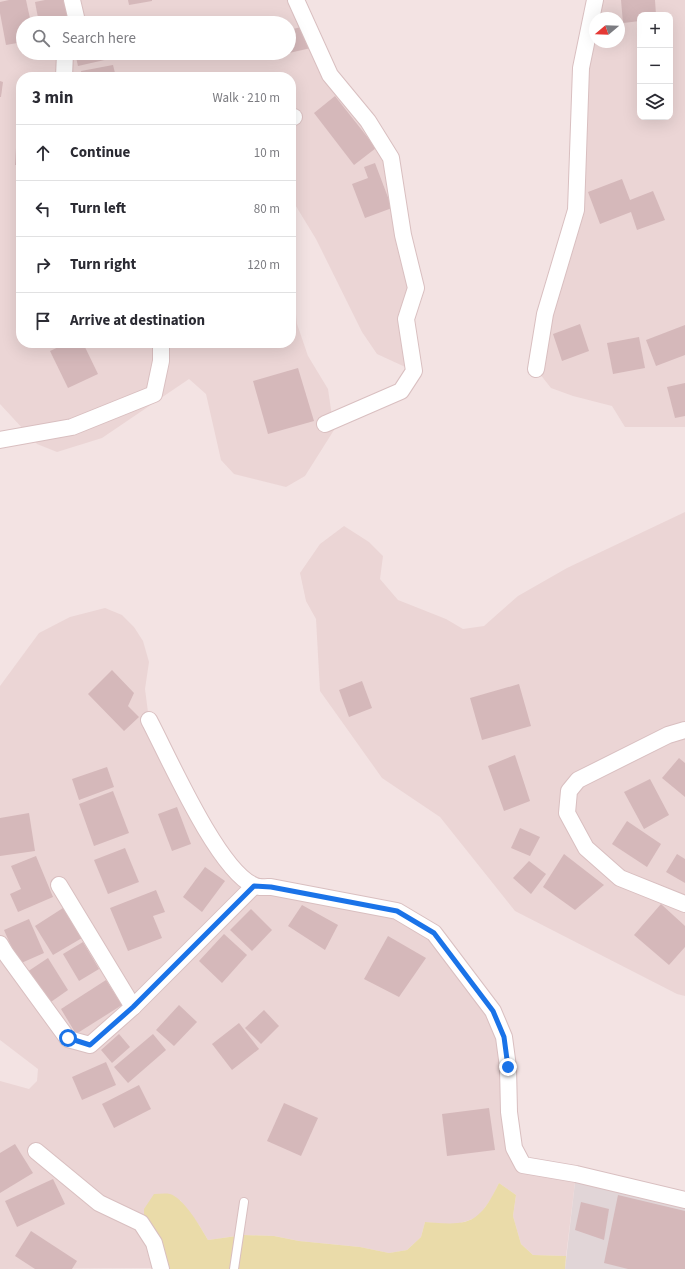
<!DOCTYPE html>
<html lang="en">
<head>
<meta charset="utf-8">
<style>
	body { margin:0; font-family:"Source Sans 3",sans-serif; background:#f7f7f7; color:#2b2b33 }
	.controls { position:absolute; right:12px; top:12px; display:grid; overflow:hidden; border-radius:8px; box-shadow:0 4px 16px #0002 }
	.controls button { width:36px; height:36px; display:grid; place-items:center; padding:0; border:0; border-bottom:1px solid #e1e1e2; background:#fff; color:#2b2b33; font:20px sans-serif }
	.compass { position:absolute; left:589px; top:12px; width:36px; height:36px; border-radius:50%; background:#fff; box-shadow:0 4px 16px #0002; rotate:251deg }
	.stop { position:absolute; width:12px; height:12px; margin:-9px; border:3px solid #1a73e8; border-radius:50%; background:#fff }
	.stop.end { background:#1a73e8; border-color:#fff; box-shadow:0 1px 4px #0008 }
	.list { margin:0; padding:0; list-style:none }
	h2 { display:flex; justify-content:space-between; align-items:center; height:52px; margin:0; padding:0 16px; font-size:17px }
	h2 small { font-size:13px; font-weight:400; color:#7c7c81 }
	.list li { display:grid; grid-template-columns:26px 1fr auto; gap:12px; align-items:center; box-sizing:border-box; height:56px; padding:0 16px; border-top:1px solid #e1e1e2 }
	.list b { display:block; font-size:15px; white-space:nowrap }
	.list em { font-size:13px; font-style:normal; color:#7c7c81 }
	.icon { flex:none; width:22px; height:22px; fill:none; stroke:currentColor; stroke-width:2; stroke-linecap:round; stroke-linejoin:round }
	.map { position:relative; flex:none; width:685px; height:1269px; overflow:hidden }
	.search { position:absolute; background:#fff; box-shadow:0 4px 16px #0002; left:16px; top:16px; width:280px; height:44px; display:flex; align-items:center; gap:10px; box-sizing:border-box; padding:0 14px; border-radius:22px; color:#7c7c81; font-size:15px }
	.panel { position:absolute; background:#fff; box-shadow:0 4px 16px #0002; left:16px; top:72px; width:280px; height:276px; border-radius:16px }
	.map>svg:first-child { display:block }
	.residential { fill:#ebd5d5; fill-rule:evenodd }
	.industrial { fill:#e1d5d7 }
	.green { fill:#eadba9 }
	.building { fill:#d5b8ba }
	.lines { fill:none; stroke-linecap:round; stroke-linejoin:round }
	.service-casing { stroke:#d9bfc0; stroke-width:10 }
	.minor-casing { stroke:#d9bfc0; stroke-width:18 }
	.service { stroke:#fff; stroke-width:8 }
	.minor { stroke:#fff; stroke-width:16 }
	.route { stroke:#1a73e8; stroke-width:5 }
</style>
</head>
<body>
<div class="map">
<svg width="685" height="1269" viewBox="0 0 685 1269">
	<rect width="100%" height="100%" fill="#f3e3e3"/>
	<g class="residential">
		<path d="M0,0H296L330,75L391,158L416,288L406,319L414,371L377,354L362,332L316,239L291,198V77H21V343H291V287L294,293L297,324L308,356L328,389L334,430L305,476L286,487L234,474L221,460L206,394L189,379L102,438L57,452L37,444L0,404ZM23,23H289V53H23Z"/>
		<path d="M595,0H685V427H625L612,406L573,396L551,388L536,369L576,210ZM640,15H670V117H640ZM595,18H619V42H595Z"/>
		<polygon points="685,512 685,996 677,994 515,911 440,817 382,778 320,691 316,619 306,601 300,573 320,544 344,526 369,542 383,556 380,579 398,600 446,619 463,629 484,626 518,596 567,568"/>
		<polygon points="105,608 122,615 134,627 143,641 149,662 145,689 149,720 183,786 254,886 397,911 434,933 493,1011 523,1165 576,1174 566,1256 533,1255 521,1244 513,1216 516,1195 499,1183 491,1199 478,1217 455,1225 425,1222 421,1237 407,1250 389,1253 360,1247 299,1241 274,1236 244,1235 208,1240 199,1225 180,1200 162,1268 0,1269 0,1081 29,1089 37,1081 38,1069 0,1040 0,686 39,633 70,617"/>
	</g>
	<polygon class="industrial" points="576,1174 685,1200 685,1269 565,1269"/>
	<path class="green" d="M499,1183L516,1195L513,1216L521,1244L533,1255L566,1256L565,1269H163L144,1226V1209L154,1194C159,1194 165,1193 170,1194C184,1198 201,1228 208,1240L244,1235L274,1236L299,1241L360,1247L389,1253L407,1250L421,1237L425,1222C470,1226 479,1224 499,1183Z"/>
	<g class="building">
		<polygon points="9,0 26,0 31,23 23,23 23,42 6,45 0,13 0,2"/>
		<polygon points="45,0 64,0 68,19 65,23 39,23 35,2"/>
		<polygon points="128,0 152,0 152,1 129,5"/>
		<polygon points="621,0 655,0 656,15 640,15 640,21 623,23"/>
		<polygon points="129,20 129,23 118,23 118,22"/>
		<polygon points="305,26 311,48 289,53 289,30"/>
		<polygon points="75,53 131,53 131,54 78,66"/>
		<polygon points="113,65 116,77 82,77 81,71"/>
		<polygon points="0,81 3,82 1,97 0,97"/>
		<polygon points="335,96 376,148 354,165 314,113"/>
		<polygon points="17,131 21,131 21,165 15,165"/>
		<polygon points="375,163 392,208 365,218 352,184 368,178 364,167"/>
		<polygon points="622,179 630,200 653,191 665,220 637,230 631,212 600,224 588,192"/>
		<polygon points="580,324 589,351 562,361 553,334"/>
		<polygon points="685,325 685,355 656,366 646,340"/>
		<polygon points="639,337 645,368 613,374 607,343"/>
		<polygon points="67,343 83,343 98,374 68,388 50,351"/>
		<polygon points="298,368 314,421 268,434 253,381"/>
		<polygon points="685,383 685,416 675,418 667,387"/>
		<polygon points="112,670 134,693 128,706 139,717 124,731 88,694"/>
		<polygon points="362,681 372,708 349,717 339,690"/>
		<polygon points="519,684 531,726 482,740 470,698"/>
		<polygon points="515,755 530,801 504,811 488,766"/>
		<polygon points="679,758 685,763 685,797 662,778"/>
		<polygon points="107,767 114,787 79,800 72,779"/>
		<polygon points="650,779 669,815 644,829 624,792"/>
		<polygon points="113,791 129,833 94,846 79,804"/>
		<polygon points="177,807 191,844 172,851 158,814"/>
		<polygon points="29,813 35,851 0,856 0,818"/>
		<polygon points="627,821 661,844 647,867 612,844"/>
		<polygon points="520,828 540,837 530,856 511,848"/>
		<polygon points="125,848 139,882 108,894 94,860"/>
		<polygon points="564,854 604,885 575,910 543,887"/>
		<polygon points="677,854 685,859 685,883 666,872"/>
		<polygon points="36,856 53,897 18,912 10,894 21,889 11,866"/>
		<polygon points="529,861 546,874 531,894 513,878"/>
		<polygon points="205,867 225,881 202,912 183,897"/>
		<polygon points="156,890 165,912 153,916 162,938 128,951 110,908"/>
		<polygon points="661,904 685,926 685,947 669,965 634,935"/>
		<polygon points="302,905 338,925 325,950 288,926"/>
		<polygon points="63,908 82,938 53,955 35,926"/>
		<polygon points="251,909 272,930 252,951 230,930"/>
		<polygon points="29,919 44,953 19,964 4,930"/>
		<polygon points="224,934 247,955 222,983 199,961"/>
		<polygon points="388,936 426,958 399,997 364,979"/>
		<polygon points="83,942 99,969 79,981 63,954"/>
		<polygon points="48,958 68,990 48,1004 27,972"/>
		<polygon points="106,980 122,1005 76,1034 61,1009"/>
		<polygon points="179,1005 197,1022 174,1046 156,1030"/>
		<polygon points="264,1010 279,1026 261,1044 245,1028"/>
		<polygon points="239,1023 259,1049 232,1070 212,1044"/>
		<polygon points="119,1034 130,1047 112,1063 101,1050"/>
		<polygon points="153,1034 166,1050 128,1083 114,1067"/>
		<polygon points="106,1062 116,1085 82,1100 72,1077"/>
		<polygon points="139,1085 151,1109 114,1128 102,1104"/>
		<polygon points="284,1103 318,1118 301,1156 267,1141"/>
		<polygon points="489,1108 495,1150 447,1156 442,1114"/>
		<polygon points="15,1144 33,1173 0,1193 0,1153"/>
		<polygon points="53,1179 65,1204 17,1227 5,1201"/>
		<polygon points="618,1195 685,1211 685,1269 628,1269 604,1263"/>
		<polygon points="581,1202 609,1209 604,1240 575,1230"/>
		<polygon points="31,1231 77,1261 72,1269 35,1269 15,1256"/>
	</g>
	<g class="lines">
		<defs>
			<polyline id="service" points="234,1269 244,1202"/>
			<g id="minor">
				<polyline points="72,0 76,17 73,23"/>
				<polyline points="296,0 330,75 368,121 391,158 403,235 416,288 406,319 414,371 401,391 325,424"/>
				<polyline points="64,77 65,53"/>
				<polyline points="291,117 294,117"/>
				<polyline points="536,369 545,314 576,210 581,68 595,0"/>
				<polyline points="0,440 72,427 154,394 161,361 161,343"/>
				<path d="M149,720C169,758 217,868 253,885C258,888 266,887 271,887L397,911L434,933L493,1011L504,1037L508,1067L509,1112L514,1148L523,1165L576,1174L685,1200"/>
				<polyline points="685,730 668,735 578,780 569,791 567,813 586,848 620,878 685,904"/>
				<polyline points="59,885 133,1007"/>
				<polyline points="0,944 6,954 68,1039 90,1045 133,1007 254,886"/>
				<polyline points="36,1151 99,1203 141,1223 154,1243 161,1269"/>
			</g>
		</defs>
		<use href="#service" class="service-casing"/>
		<use href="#minor" class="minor-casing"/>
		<use href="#service" class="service"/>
		<use href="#minor" class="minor"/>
	</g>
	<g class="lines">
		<polyline class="route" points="68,1038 90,1045 133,1007 254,886 271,887 397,911 434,933 493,1011 504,1037 508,1067"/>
	</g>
</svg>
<div class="controls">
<button>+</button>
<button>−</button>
<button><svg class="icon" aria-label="layers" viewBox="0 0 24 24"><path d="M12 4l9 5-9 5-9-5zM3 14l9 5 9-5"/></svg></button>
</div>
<svg class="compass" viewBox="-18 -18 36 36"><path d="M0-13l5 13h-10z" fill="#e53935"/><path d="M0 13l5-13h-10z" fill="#7c7c81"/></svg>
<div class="stop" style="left:68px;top:1038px"></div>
<div class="stop end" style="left:508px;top:1067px"></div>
<div class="search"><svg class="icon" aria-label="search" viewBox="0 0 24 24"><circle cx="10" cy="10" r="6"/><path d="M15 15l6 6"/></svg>Search here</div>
<section class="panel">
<h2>3 min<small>Walk · 210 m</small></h2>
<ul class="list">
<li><svg class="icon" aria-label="ahead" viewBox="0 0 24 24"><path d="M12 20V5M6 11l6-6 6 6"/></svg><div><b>Continue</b></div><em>10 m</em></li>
<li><svg class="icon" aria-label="left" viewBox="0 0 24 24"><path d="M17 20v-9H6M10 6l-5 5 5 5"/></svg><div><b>Turn left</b></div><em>80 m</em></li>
<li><svg class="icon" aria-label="right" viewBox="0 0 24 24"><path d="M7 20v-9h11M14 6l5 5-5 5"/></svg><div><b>Turn right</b></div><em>120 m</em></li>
<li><svg class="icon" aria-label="arrive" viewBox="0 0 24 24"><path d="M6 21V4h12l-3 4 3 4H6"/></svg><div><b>Arrive at destination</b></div></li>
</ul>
</section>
</div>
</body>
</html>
